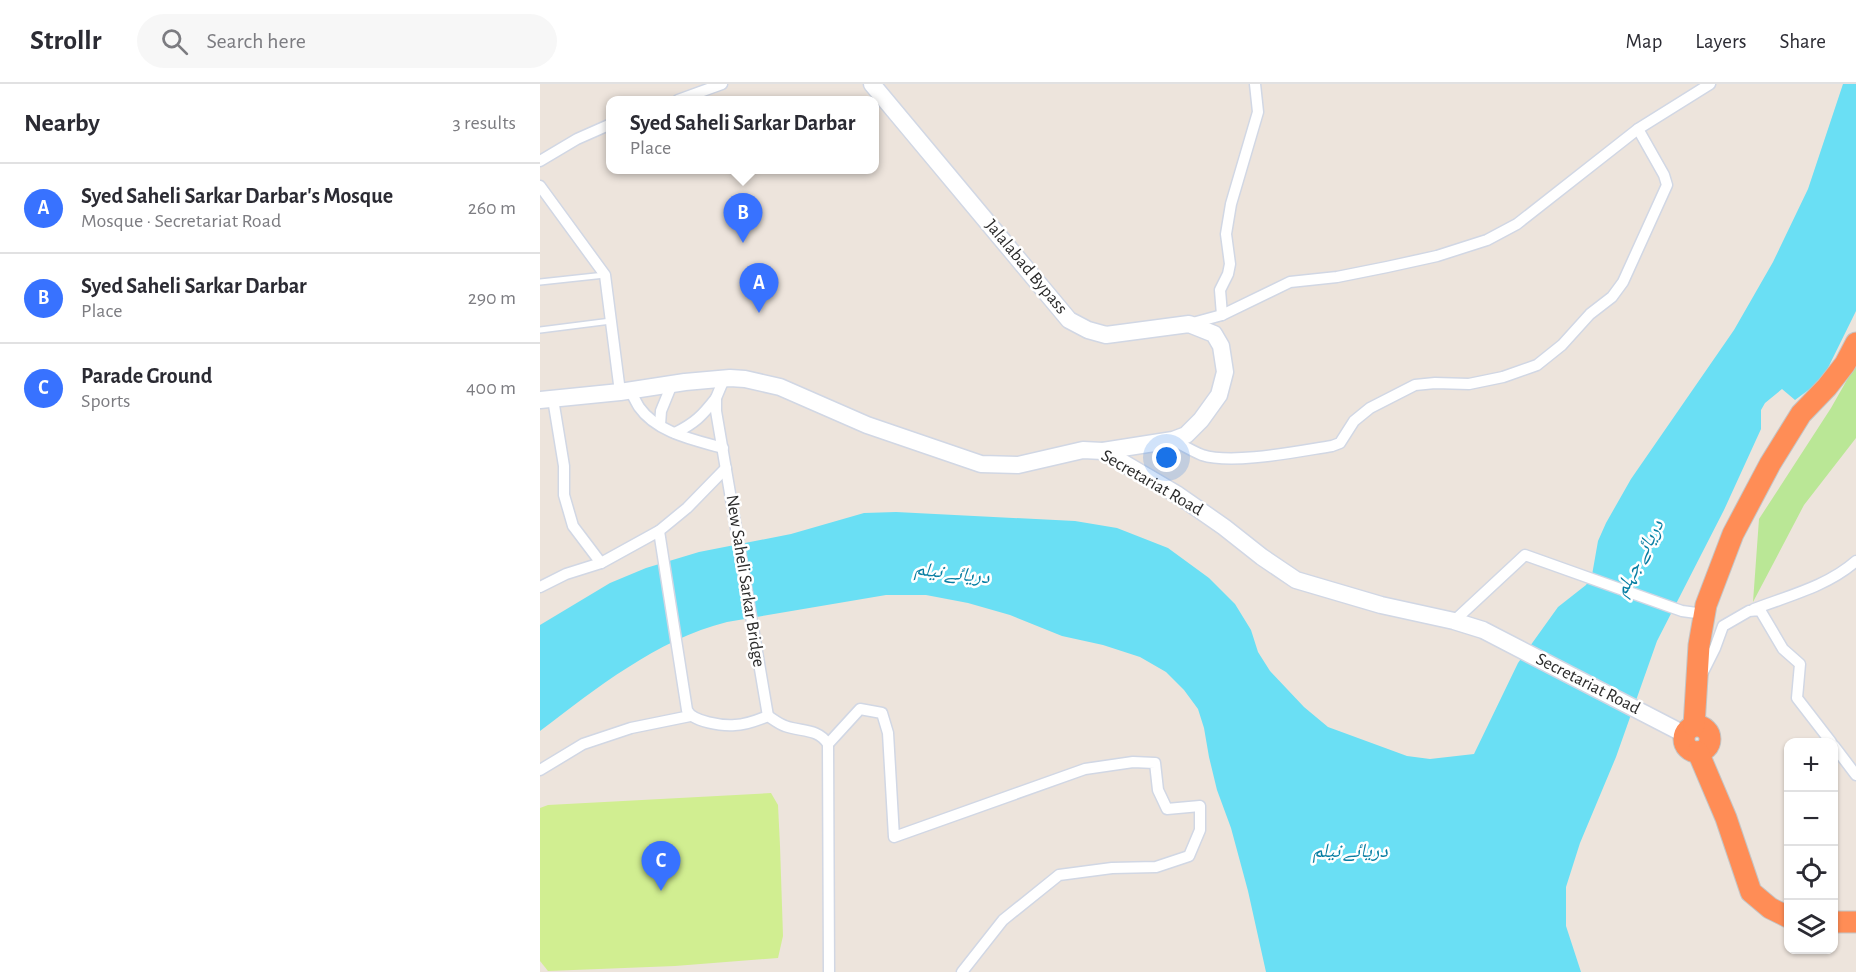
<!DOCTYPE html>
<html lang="en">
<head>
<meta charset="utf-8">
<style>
	body { margin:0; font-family:"Alegreya Sans","Noto Naskh Arabic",sans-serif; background:#f7f7f7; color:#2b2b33 }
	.controls { position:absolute; right:18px; bottom:18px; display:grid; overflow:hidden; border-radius:12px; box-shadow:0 2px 4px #0004 }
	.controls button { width:54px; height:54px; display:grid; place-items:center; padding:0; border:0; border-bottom:2px solid #e1e1e2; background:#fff; color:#2b2b33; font:30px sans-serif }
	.you { position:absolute; left:627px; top:374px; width:21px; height:21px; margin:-15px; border:4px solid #fff; border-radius:50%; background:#1a73e8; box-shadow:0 0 0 9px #1a73e833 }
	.badge { display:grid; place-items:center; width:39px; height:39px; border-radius:50%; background:#3872ff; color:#fff; font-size:20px; font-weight:700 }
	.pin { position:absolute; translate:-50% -50px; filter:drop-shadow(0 2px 3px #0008) }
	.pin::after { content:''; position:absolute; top:32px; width:21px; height:18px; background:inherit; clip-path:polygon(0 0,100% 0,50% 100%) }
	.popup { position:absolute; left:66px; top:12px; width:273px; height:78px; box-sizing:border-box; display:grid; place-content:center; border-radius:12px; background:#fff; filter:drop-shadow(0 2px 4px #0005); font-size:20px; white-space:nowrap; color:#7c7c81 }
	.popup b { font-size:22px; color:#2b2b33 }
	.popup::after { content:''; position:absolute; left:50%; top:100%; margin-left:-12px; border:12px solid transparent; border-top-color:#fff }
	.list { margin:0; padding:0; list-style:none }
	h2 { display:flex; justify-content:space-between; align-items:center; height:78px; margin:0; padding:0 24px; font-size:26px }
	h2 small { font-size:20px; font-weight:400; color:#7c7c81 }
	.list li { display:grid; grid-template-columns:39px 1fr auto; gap:18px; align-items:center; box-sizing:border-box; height:90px; padding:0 24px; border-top:2px solid #e1e1e2 }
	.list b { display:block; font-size:22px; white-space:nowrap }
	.list p { margin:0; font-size:20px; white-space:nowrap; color:#7c7c81 }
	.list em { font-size:20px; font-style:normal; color:#7c7c81 }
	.icon { flex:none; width:33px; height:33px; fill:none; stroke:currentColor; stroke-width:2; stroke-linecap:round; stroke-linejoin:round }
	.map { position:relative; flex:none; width:1316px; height:888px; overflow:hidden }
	header { display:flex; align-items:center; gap:36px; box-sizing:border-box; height:84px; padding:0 30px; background:#fff; border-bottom:2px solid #e1e1e2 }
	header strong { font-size:28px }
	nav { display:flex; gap:33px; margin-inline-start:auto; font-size:21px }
	.search { width:420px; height:54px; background:#f7f7f7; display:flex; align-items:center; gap:15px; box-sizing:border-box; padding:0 21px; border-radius:33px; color:#7c7c81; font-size:22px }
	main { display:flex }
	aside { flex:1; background:#fff }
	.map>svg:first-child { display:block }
	.green { fill:#bae796 }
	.pitch { fill:#d1ee91 }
	.water { fill:#6adff4 }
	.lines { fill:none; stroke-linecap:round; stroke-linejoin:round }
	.lane-casing { stroke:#d1d7e4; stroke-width:8 }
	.street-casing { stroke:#d1d7e4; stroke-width:13 }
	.secondary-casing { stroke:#d1d7e4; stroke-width:19 }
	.highway-casing { stroke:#c4c4c4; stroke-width:23 }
	.lane { stroke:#fff; stroke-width:5 }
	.street { stroke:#fff; stroke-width:10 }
	.secondary { stroke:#fff; stroke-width:16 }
	.highway { stroke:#ff8d56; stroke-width:21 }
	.labels { text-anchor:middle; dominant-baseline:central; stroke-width:5; stroke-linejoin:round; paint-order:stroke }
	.street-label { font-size:18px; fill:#2b2b2b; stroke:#fff }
	.water-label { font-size:20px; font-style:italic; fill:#077ea3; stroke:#fff }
</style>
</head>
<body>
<header>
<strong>Strollr</strong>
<div class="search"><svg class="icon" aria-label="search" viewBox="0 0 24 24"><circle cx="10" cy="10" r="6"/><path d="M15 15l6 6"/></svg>Search here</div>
<nav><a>Map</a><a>Layers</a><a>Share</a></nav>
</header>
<main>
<aside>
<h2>Nearby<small>3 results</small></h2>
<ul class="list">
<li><span class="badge">A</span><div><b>Syed Saheli Sarkar Darbar's Mosque</b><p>Mosque · Secretariat Road</p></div><em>260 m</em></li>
<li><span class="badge">B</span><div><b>Syed Saheli Sarkar Darbar</b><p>Place</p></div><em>290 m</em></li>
<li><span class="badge">C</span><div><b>Parade Ground</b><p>Sports</p></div><em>400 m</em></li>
</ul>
</aside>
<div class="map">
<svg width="1316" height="888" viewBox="0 0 1316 888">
	<rect width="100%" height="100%" fill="#ede4dc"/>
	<polygon class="green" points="1316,280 1316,354 1264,421 1213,518 1219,435 1291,324"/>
	<polygon class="pitch" points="231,709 238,721 240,762 243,852 238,874 135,882 8,887 0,877 0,724 8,721"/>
	<path class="water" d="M1303,0H1316V227L1282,296L1255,316L1242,305L1225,319L1221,326V345L1184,426L1117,557L1076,673L1040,759L1026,803V842L1041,888H726L708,807L691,744L677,706L669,673L664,644L658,625L644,606L626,588L600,573L563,561L522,552L470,531L428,519L386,511H346L187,538C116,556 57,604 0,647V541L70,499L106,484L159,468L251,450L324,429L356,428L535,437L577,444L628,464L669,494L695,520L711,546L718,568L730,587L764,623L788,643L867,672L890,675L934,670L978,579L1018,523L1046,501L1052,491L1058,457L1066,439L1091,395L1194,246L1233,178L1268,105Z"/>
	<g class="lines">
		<defs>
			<g id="lane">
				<polyline points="0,198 65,191"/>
				<polyline points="0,246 71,237"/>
			</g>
			<g id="street">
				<polyline points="138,16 182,0"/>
				<polyline points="0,77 37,55 71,40"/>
				<polyline points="0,102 65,191 80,308"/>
				<polyline points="682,231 680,206 688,190 690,180 686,150 691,120 718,28 715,0"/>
				<polyline points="649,240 682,231 750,198 797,193 847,183 897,172 947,156 977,140 1098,45 1170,0"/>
				<polyline points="184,295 176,314 176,327 228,632"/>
				<path d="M90,306C93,312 96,318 99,323C117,349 155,356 183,364"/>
				<polyline points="13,315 24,382 24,411 33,442 61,479"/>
				<polyline points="120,341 121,327 132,300"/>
				<path d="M135,349C155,339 162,332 176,314"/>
				<path d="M633,356C642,361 652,367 662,371C693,381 759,367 792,362L800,359L814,337L830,324L875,301L895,299L929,300L963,293L997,281L1022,261L1050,230L1072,213L1083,198L1127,101L1124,91L1098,45"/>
				<path d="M186,384L147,424L119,447L147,626C152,638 183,642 195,641C206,641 218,636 228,632C234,636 239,640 245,642C261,648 278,644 288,660L289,888"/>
				<polyline points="0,503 26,490 61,479 119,447"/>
				<path d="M1214,525C1248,512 1288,502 1316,477"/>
				<polyline points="914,537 985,471 1142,527 1164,530"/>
				<polyline points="1162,590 1175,564 1183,542 1209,527 1220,526 1243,565 1260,580 1257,614 1291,658"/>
				<polyline points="288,660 320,625 342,629 348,649 354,753 545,685 593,678 615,679 618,706 627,725 660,722 660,746 649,772 616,783 572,784 519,791 463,836 422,888"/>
				<polyline points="1294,662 1316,691"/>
				<polyline points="0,686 43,660 91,644 150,632"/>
			</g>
			<g id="secondary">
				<polyline points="332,0 529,236 548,246 566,251 649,240 674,250 681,262 685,288 679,311 661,336 646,351 633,356 563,367"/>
				<polyline points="0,316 80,308 145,298 190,294 205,295 240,303 327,341 441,380 478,381 543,366 563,367 638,411 684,443 722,473 756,496 841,521 914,537 943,546 1144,650"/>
			</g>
			<g id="highway">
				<circle cx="1157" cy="655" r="13"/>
				<polyline points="1154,642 1159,561 1166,521 1193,450 1230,380 1261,330 1287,303 1305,280 1316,259"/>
				<polyline points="1158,668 1186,734 1211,808 1230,824 1248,833"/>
				<polyline points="1294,838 1316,838"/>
			</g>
		</defs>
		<use href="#lane" class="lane-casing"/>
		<use href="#street" class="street-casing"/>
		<use href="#secondary" class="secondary-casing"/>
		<use href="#highway" class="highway-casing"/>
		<use href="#lane" class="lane"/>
		<use href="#street" class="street"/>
		<use href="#secondary" class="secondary"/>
		<use href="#highway" class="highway"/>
	</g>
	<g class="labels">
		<g class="street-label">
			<text transform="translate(486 183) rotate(50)">Jalalabad Bypass</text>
			<text transform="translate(612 399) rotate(30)">Secretariat Road</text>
			<text transform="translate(205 497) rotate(81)">New Saheli Sarkar Bridge</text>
			<text transform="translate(1048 600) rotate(27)">Secretariat Road</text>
		</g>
		<g class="water-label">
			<text transform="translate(1099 474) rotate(-62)">دریائے جہلم</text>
			<text transform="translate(412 489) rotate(7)">دریائے نیلم</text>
			<text x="810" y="767">دریائے نیلم</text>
		</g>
	</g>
</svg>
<div class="controls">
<button>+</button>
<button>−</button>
<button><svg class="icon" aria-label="locate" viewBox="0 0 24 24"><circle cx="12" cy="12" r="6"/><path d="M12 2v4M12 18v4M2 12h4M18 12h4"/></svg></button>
<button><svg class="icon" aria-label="layers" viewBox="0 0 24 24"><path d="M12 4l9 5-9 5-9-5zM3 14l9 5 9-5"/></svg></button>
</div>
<div class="you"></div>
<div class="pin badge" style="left:219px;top:229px">A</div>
<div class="pin badge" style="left:203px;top:159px">B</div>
<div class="popup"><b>Syed Saheli Sarkar Darbar</b>Place</div>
<div class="pin badge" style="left:121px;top:807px">C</div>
</div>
</main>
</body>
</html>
